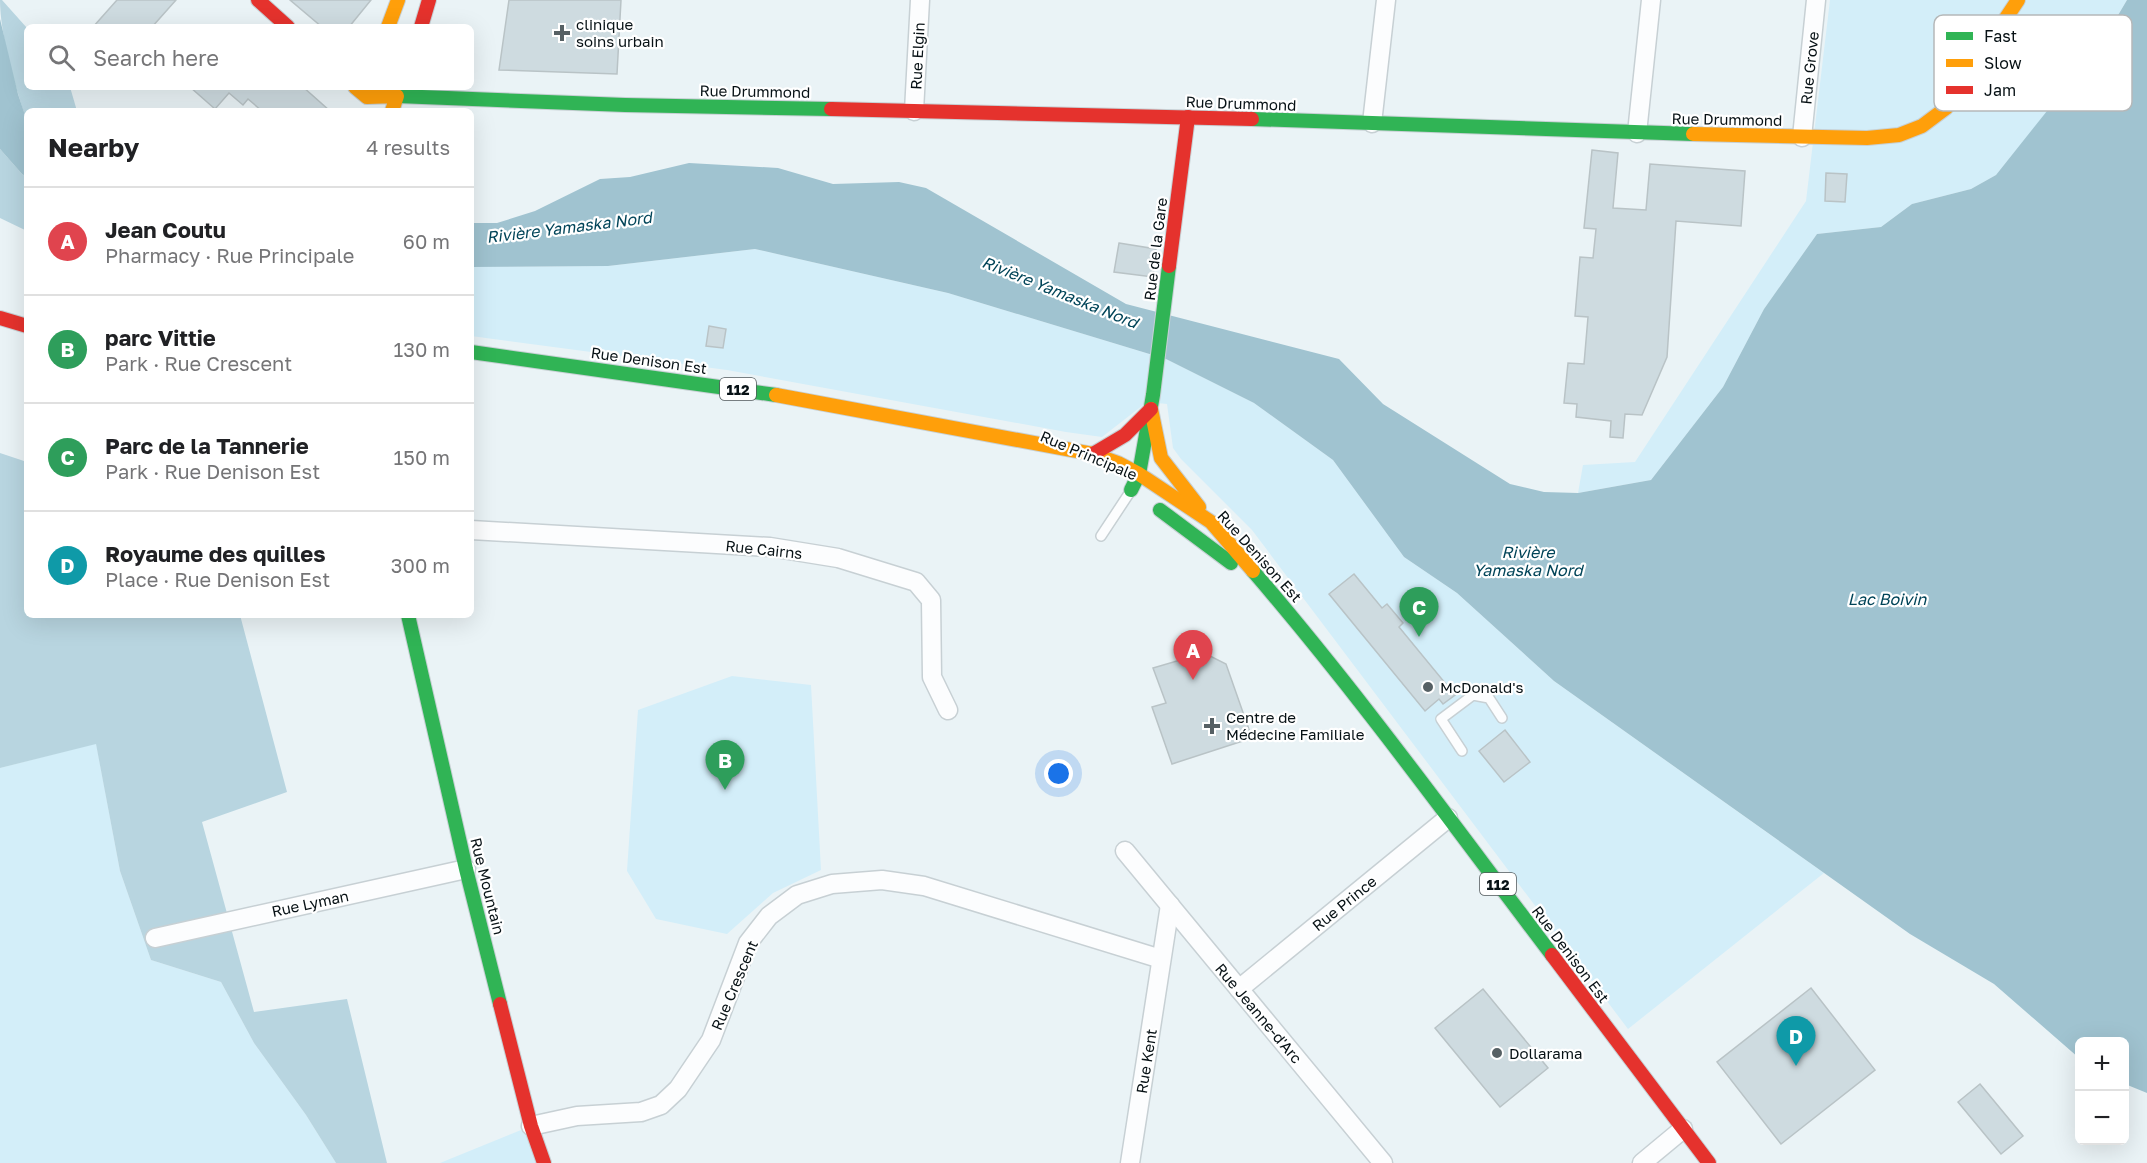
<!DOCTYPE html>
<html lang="en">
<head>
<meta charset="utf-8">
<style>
	body { margin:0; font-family:"Golos Text",sans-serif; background:#f2f2f2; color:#202124 }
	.controls { position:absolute; right:18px; bottom:18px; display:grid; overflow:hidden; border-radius:9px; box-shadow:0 6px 24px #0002 }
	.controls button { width:54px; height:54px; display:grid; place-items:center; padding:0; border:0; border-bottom:2px solid #e0e0e0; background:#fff; color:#202124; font:30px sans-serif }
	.you { position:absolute; left:1059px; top:774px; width:21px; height:21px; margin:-15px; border:4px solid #fff; border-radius:50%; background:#1a73e8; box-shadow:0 0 0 9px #1a73e833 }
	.badge { display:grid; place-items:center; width:39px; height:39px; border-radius:50%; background:#566064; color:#fff; font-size:20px; font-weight:700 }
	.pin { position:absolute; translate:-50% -50px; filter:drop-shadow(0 2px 3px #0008) }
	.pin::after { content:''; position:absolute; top:32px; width:21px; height:18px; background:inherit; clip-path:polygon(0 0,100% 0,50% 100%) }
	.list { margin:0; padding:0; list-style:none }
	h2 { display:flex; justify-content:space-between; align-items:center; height:78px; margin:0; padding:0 24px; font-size:26px }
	h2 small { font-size:20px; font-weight:400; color:#757577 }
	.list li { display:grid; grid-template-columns:39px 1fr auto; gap:18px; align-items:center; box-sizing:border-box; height:108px; padding:0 24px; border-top:2px solid #e0e0e0 }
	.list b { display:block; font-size:22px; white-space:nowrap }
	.list p { margin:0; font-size:20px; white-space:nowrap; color:#757577 }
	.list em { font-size:20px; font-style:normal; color:#757577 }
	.icon { flex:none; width:33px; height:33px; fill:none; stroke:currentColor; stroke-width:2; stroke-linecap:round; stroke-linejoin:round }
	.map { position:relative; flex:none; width:2147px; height:1163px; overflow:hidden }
	.search { position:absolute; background:#fff; box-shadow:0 6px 24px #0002; left:24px; top:24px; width:450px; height:66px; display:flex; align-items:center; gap:15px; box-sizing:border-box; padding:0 21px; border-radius:9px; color:#757577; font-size:22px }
	.panel { position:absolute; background:#fff; box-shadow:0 6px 24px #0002; left:24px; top:108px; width:450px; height:510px; border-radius:9px }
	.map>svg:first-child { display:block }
	.green { fill:#d3eef9 }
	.forest { fill:#b8d5e0 }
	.water { fill:#a0c3d0 }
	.building { fill:#cedbe0; stroke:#b9c3c6; stroke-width:1.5 }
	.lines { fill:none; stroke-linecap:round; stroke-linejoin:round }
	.lane-casing { stroke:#c7d0d4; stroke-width:12 }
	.street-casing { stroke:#c7d0d4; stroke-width:21 }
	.fast-casing { stroke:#c7d0d4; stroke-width:16 }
	.slow-casing { stroke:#c7d0d4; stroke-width:16 }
	.jam-casing { stroke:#c7d0d4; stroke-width:16 }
	.lane { stroke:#fcfdfe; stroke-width:9 }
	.street { stroke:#fcfdfe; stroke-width:18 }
	.fast { stroke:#30b455; stroke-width:14 }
	.slow { stroke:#ff9f0a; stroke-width:14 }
	.jam { stroke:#e5322d; stroke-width:14 }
	.poi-dot { fill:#566064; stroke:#fff; stroke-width:2 }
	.labels { text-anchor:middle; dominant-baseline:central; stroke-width:4.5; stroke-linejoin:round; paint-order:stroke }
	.shield { fill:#fff; stroke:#51585b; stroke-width:1.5 }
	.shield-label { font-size:14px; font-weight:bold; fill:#071115 }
	.poi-label { font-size:15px; fill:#071115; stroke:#fff; text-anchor:start }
	.street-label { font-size:15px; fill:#071115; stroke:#fff }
	.water-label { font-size:16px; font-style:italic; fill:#014458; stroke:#fff }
	.key { fill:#fff; stroke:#b5b8b9; stroke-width:1.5 }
	.key-label { font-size:16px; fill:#071115 }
</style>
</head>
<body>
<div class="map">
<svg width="2147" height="1163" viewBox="0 0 2147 1163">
	<rect width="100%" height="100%" fill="#eaf3f6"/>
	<g class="green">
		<polygon points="1830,0 2127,0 2082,75 2076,99 2059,97 1996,175 1971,189 1912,204 1881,227 1817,234 1764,309 1723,387 1651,480 1578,493 1583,465 1635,462 1806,201"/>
		<polygon points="755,249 948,293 1166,359 1254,403 1333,460 1404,557 1457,593 1554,681 1824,873 1628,1029 1252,530 1181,459 1173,448 1167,404 1147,402 1102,437 1066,432 727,370 471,336 471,267 608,266"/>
		<polygon points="732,676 811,685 821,870 773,893 727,934 656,919 627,871 638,710"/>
		<polygon points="96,743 120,871 151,960 221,982 254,1043 306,1115 336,1163 0,1163 0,768"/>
		<polygon points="531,1126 544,1163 440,1163"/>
	</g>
	<g class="forest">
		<path d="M0,0H2L27,28V87H70L77,111H27V121C15,87 0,34 0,0Z"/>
		<polygon points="0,149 22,174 27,177 27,231 0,218"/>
		<polygon points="0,453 27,462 27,615 240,615 287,792 202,822 254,1012 347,999 387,1163 336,1163 306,1115 254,1043 221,982 151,960 120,871 96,744 0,768"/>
	</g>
	<g class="water">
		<polygon points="2127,0 2147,0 2147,1093 2125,1084 2124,1042 2080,1042 2079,1058 1994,984 1910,934 1554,681 1457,593 1404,557 1333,460 1254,403 1166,359 948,293 755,249 608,266 471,267 471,223 497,223 535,211 600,179 630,177 689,163 778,168 833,184 899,182 926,188 1126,304 1339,359 1383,404 1510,484 1544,492 1578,493 1651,480 1723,387 1764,309 1817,234 1881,227 1912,204 1971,189 1996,175 2059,96 2076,99 2082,76"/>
		<polygon points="0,19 18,94 27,121 27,177 22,174 0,149"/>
	</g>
	<g class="building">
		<polygon points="117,0 176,0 152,27 93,27"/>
		<polygon points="290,0 371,0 349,27 322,27"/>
		<polygon points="509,0 621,0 617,74 499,70"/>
		<polygon points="190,87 303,87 330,111 262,111 248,99 243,105 229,93 215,109"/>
		<polygon points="1592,150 1618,153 1613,208 1646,210 1650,164 1745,171 1741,226 1676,221 1667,357 1642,415 1625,414 1623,438 1610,437 1611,421 1576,417 1577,404 1564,403 1568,363 1584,364 1588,317 1575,316 1580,257 1593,258 1596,229 1584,228"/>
		<polygon points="1826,173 1847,174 1845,202 1825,201"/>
		<polygon points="1119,243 1156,249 1153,277 1114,272"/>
		<polygon points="709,326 726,329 723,348 706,346"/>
		<polygon points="1354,574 1382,608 1387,604 1403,623 1399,627 1455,695 1443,704 1439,699 1425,711 1329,594"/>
		<polygon points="1204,653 1226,664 1252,738 1172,764 1152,707 1166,703 1153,668"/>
		<polygon points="1505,730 1530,762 1504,782 1479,751"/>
		<polygon points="1811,988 1875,1070 1781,1144 1717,1062"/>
		<polygon points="1483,989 1548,1068 1500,1107 1435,1028"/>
		<polygon points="1980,1084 2023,1136 2001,1154 1958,1102"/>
	</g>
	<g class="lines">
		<defs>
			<g id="lane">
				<polyline points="1101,536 1130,492"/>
				<polyline points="1462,751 1441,719 1473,695 1489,698 1502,718"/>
			</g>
			<g id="street">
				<polyline points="914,111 920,0"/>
				<polyline points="1372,123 1386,0"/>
				<polyline points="1637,133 1651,0"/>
				<polyline points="1802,137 1816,0"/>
				<polyline points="471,530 770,547 838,558 916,582 931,600 932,677 948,710"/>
				<polyline points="1125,851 1383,1163"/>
				<polyline points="155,938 466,869"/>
				<polyline points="1239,989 1448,818"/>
				<polyline points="531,1126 577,1116 641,1112 661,1105 678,1089 711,1040 748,943 769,916 797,895 832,884 882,880 924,886 1161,959"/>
				<polyline points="1130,1163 1170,905"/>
				<polyline points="1642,1163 1683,1129"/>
			</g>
			<g id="fast">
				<polyline points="400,87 397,96 625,105 831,109"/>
				<polyline points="1252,119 1693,134"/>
				<polyline points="471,352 776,395"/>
				<polyline points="1131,490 1139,474 1153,395 1169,266"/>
				<polyline points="1160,510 1231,563"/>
				<path d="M1253,571C1359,694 1454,826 1552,955"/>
				<polyline points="408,615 466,869 500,1004"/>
			</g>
			<g id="slow">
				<polyline points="388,27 398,0"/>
				<polyline points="355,87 367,97 397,96 392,111"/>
				<polyline points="1693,134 1867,138 1899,135 1922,126 1946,108 2018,0"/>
				<polyline points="776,395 1093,454 1118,463 1139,474 1211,522 1253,571"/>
				<polyline points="1151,409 1161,458 1199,507"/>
			</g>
			<g id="jam">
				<polyline points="258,0 288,27"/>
				<polyline points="421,27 429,0"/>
				<polyline points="831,109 1252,119"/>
				<polyline points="1169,266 1188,117"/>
				<polyline points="0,318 27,326"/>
				<polyline points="1093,454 1125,435 1151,409"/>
				<polyline points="1552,955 1709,1163"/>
				<polyline points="500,1004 531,1126 544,1163"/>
			</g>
		</defs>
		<use href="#lane" class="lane-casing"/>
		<use href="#street" class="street-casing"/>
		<use href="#fast" class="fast-casing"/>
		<use href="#slow" class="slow-casing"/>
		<use href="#jam" class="jam-casing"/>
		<use href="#lane" class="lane"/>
		<use href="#street" class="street"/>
		<use href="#fast" class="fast"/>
		<use href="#slow" class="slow"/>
		<use href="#jam" class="jam"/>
	</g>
	<g class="poi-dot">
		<path d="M559 24h6v6h6v6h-6v6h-6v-6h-6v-6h6z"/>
		<circle cx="1428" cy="687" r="6"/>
		<path d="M1209 717h6v6h6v6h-6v6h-6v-6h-6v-6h6z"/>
		<circle cx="1497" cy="1053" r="6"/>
	</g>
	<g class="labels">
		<g class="shield">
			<rect x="720" y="378" width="36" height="22" rx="4.5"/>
			<rect x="1480" y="873" width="36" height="22" rx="4.5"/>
		</g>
		<g class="shield-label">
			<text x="738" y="389">112</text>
			<text x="1498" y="884">112</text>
		</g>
		<g class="poi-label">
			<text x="576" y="24">clinique<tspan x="576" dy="17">soins urbain</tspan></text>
			<text x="1440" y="687">McDonald's</text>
			<text x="1226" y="717">Centre de<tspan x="1226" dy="17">Médecine Familiale</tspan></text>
			<text x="1509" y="1053">Dollarama</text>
		</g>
		<g class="street-label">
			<text transform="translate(917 56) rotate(-87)">Rue Elgin</text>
			<text transform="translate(1809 68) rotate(-84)">Rue Grove</text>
			<text transform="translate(755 91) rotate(1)">Rue Drummond</text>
			<text transform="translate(1241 103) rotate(2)">Rue Drummond</text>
			<text transform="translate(1727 119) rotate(1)">Rue Drummond</text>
			<text transform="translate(1155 249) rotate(-83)">Rue de la Gare</text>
			<text transform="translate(649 360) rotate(8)">Rue Denison Est</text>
			<text transform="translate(1089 455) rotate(23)">Rue Principale</text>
			<text transform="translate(764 549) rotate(6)">Rue Cairns</text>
			<text transform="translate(1260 556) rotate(48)">Rue Denison Est</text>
			<text transform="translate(488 886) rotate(76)">Rue Mountain</text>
			<text transform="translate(310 903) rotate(-12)">Rue Lyman</text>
			<text transform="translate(1344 903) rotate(-39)">Rue Prince</text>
			<text transform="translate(1571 954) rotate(53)">Rue Denison Est</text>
			<text transform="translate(734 985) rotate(-67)">Rue Crescent</text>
			<text transform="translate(1259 1013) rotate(50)">Rue Jeanne-d'Arc</text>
			<text transform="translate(1146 1061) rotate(-81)">Rue Kent</text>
		</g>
		<g class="water-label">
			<text transform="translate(569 227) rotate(-7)">Rivière Yamaska Nord</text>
			<text transform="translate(1060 292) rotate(22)">Rivière Yamaska Nord</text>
			<text x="1528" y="552">Rivière<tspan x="1528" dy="18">Yamaska Nord</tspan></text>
			<text x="1887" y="599">Lac Boivin</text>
		</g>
	</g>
	<rect x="1934" y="15" width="198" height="96" rx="9" class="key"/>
	<rect x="1946" y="32" width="27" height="8" fill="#30b455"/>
	<rect x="1946" y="59" width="27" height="8" fill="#ff9f0a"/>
	<rect x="1946" y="86" width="27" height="8" fill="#e5322d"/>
	<g class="key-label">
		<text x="1984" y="42">Fast</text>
		<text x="1984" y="69">Slow</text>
		<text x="1984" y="96">Jam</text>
	</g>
</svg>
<div class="controls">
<button>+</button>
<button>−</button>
</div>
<div class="you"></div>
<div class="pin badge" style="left:1193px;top:680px;background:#e0444e">A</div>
<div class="pin badge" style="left:725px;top:790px;background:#2e9e5b">B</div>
<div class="pin badge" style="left:1419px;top:637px;background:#2e9e5b">C</div>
<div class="pin badge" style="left:1796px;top:1066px;background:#0f9aa8">D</div>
<div class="search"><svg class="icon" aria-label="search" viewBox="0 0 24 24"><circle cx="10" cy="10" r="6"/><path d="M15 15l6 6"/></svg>Search here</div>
<section class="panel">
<h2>Nearby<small>4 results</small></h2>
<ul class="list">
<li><span class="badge" style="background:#e0444e">A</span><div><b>Jean Coutu</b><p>Pharmacy · Rue Principale</p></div><em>60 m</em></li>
<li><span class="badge" style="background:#2e9e5b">B</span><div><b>parc Vittie</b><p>Park · Rue Crescent</p></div><em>130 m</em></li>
<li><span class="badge" style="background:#2e9e5b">C</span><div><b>Parc de la Tannerie</b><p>Park · Rue Denison Est</p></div><em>150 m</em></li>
<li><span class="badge" style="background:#0f9aa8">D</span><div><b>Royaume des quilles</b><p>Place · Rue Denison Est</p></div><em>300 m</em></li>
</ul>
</section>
</div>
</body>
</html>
